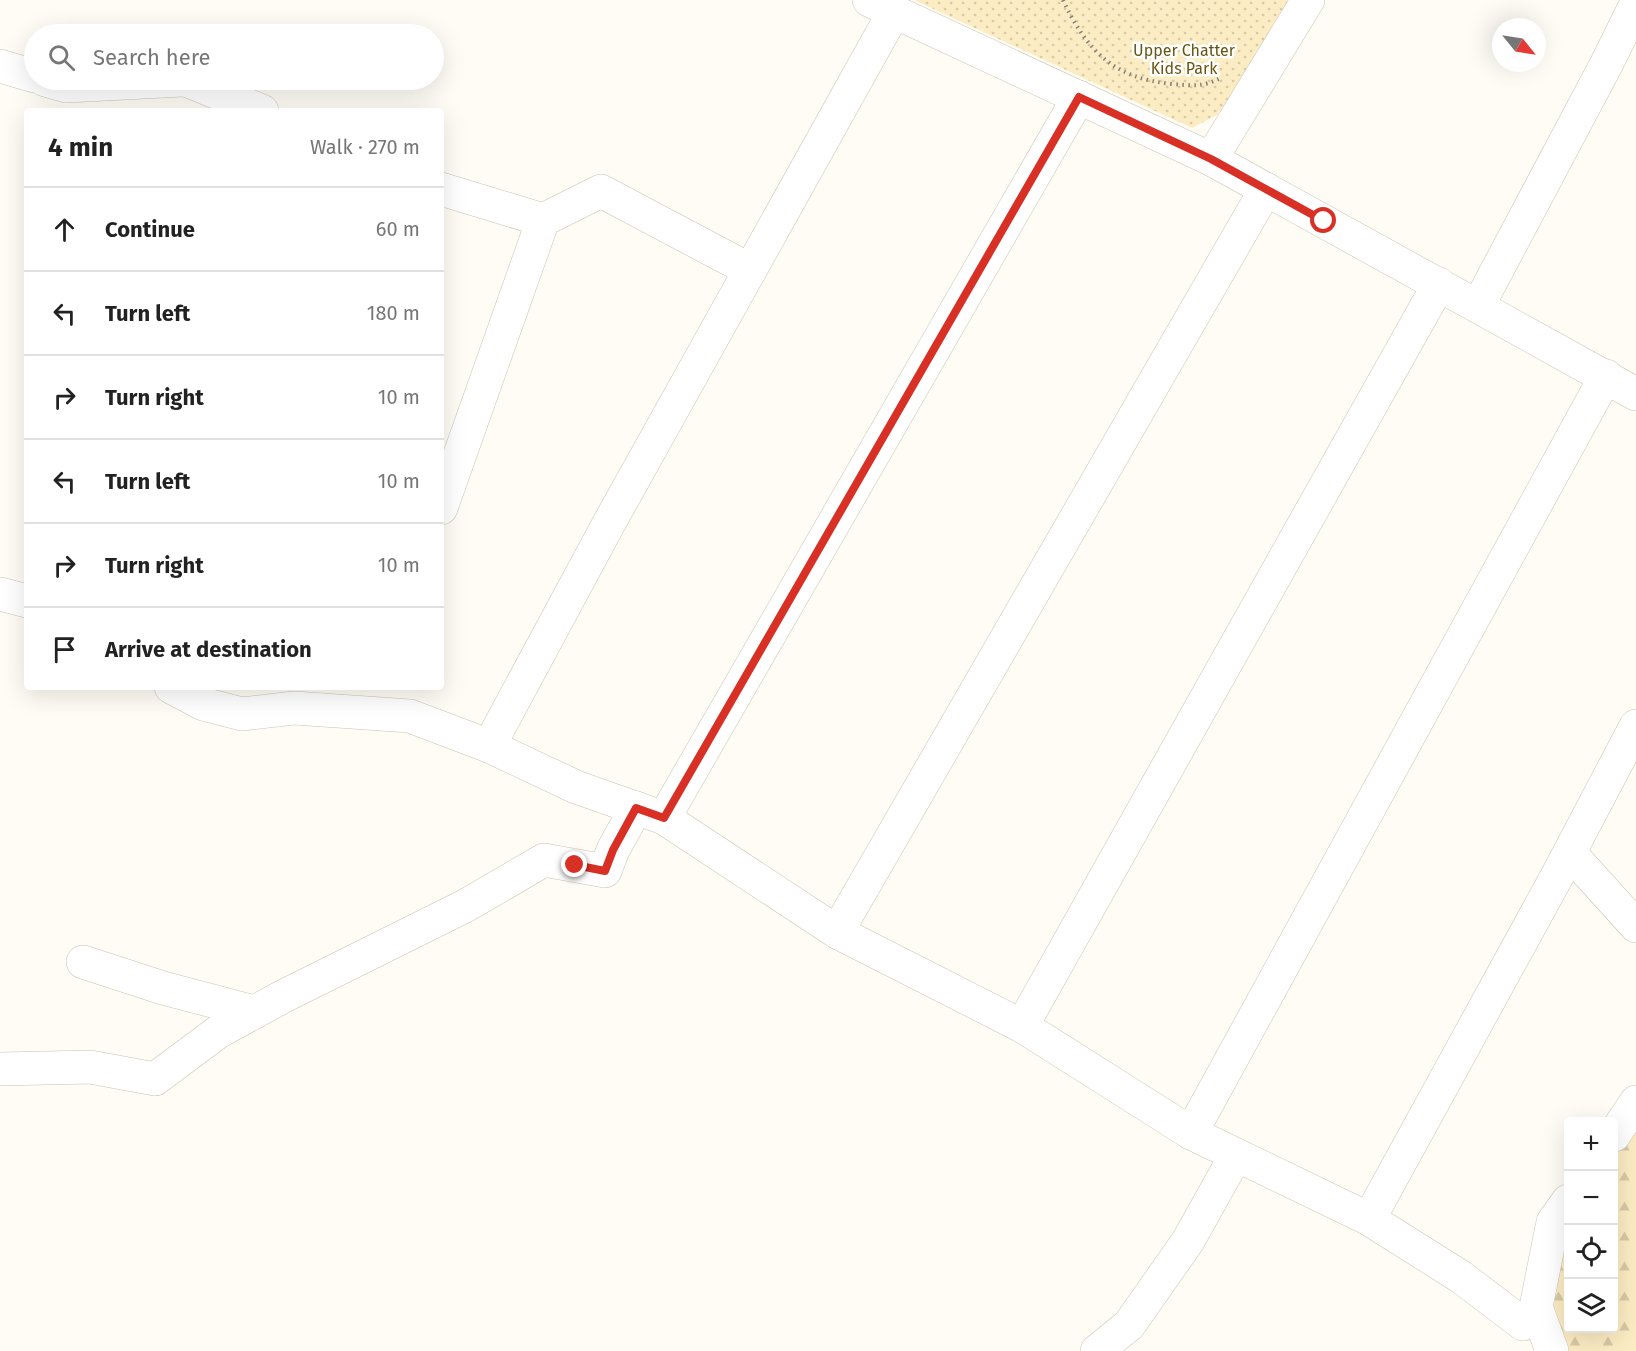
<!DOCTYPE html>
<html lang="en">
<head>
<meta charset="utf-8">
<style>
	body { margin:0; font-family:"Fira Sans",sans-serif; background:#f6f6f6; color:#222 }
	.controls { position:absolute; right:18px; bottom:18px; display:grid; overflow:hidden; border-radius:6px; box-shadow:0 6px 24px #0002 }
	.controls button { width:54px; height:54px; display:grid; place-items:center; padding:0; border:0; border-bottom:2px solid #e0e0e0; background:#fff; color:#222; font:30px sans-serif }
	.compass { position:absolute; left:1492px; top:18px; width:54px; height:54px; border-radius:50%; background:#fff; box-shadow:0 6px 24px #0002; rotate:120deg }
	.stop { position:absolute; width:18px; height:18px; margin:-14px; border:4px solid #d93025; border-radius:50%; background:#fff }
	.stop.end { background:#d93025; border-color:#fff; box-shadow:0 2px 6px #0008 }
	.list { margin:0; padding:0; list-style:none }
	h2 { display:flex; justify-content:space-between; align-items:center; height:78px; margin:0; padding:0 24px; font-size:26px }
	h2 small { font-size:20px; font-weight:400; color:#767676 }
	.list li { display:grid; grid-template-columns:39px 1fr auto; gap:18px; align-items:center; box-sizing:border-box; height:84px; padding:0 24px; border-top:2px solid #e0e0e0 }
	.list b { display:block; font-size:22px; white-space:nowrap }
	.list em { font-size:20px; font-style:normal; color:#767676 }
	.icon { flex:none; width:33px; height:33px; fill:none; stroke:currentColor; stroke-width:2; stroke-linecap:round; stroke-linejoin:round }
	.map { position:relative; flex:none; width:1636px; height:1351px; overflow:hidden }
	.search { position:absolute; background:#fff; box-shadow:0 6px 24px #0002; left:24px; top:24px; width:420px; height:66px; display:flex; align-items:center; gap:15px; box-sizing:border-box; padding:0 21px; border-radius:33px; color:#767676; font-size:22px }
	.panel { position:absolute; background:#fff; box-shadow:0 6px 24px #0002; left:24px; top:108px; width:420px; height:582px; border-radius:6px }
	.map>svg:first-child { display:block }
	.forest { fill:url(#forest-firs) }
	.park { fill:url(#park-dots) }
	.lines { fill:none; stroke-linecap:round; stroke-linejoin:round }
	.minor-casing { stroke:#cbc4b2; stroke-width:34 }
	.path { stroke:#828078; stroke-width:4; stroke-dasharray:1.5 4.5; stroke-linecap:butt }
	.minor { stroke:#fff; stroke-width:33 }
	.route { stroke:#d93025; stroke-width:8 }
	.labels { text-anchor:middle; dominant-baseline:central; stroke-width:5; stroke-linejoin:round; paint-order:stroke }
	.park-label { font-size:16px; fill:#695411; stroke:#fff }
</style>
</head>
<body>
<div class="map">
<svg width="1636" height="1351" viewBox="0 0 1636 1351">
	<defs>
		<pattern id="forest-firs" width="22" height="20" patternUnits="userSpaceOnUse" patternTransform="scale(1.5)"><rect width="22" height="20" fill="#fcecc3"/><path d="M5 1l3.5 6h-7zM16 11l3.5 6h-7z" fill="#d7caa6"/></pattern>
		<pattern id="park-dots" width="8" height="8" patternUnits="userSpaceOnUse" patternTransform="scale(1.5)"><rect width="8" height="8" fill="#fcecc3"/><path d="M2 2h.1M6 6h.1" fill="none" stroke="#d7caa6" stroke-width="1.8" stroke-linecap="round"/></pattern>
	</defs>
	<rect width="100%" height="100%" fill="#fefcf4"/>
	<polygon class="forest" points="1636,1102 1636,1351 1545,1351 1568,1201 1568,1328 1614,1328 1614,1135"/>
	<polygon class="park" points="914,0 1294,0 1285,25 1217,115 1192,128"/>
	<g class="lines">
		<defs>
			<g id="minor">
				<polyline points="869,0 1211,159 1636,394"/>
				<polyline points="0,66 34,76"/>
				<polyline points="45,80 66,86 182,80"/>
				<polyline points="186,80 262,111"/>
				<polyline points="1211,159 1308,0"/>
				<polyline points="441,189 543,220"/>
				<polyline points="1478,306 1607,63 1636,4"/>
				<polyline points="441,508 543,220 601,191 750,270"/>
				<polyline points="0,594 27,601"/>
				<polyline points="171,687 203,704 242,714 294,708 410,716 489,746 576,787 664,818 837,932 1022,1026 1191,1133 1369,1219 1461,1277 1523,1324"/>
				<polyline points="489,746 608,525 894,12"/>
				<polyline points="664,818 1079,97"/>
				<polyline points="1570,853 1636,926"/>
				<polyline points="837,932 1266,189"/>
				<polyline points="83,962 163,988 254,1012"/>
				<polyline points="1022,1026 1439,284"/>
				<polyline points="0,1069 90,1067 155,1079 218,1032 284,996 465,906 544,860 605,871 613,850 636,808"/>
				<polyline points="1191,1133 1606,376"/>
				<polyline points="1614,1135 1636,1102"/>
				<polyline points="1369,1219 1556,878 1636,726"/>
				<polyline points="1097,1351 1129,1325 1188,1241 1236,1155"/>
				<polyline points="1552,1351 1536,1307 1553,1222 1568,1201"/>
			</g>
		</defs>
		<use href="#minor" class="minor-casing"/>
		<path class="path" d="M1063,0C1087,51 1114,79 1173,84C1194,86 1202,87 1221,78"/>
		<use href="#minor" class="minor"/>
	</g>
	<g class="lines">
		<polyline class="route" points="575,865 605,871 613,850 636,808 664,818 1079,97 1211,159 1324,221"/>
	</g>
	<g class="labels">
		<g class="park-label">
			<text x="1184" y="50">Upper Chatter<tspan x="1184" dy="18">Kids Park</tspan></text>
		</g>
	</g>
</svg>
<div class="controls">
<button>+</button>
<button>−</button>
<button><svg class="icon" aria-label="locate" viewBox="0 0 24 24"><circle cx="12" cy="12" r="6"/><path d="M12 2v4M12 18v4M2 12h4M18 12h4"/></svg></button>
<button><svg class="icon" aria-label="layers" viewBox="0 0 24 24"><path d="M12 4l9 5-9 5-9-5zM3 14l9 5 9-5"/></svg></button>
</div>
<svg class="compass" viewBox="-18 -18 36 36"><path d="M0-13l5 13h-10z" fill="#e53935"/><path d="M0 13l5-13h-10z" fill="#767676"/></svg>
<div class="stop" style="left:1324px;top:221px"></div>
<div class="stop end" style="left:575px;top:865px"></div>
<div class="search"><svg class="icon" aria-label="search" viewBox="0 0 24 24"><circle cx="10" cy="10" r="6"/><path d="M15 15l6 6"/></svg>Search here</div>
<section class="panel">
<h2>4 min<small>Walk · 270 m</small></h2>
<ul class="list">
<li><svg class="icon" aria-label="ahead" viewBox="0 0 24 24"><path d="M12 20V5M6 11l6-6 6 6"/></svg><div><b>Continue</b></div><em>60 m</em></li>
<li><svg class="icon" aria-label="left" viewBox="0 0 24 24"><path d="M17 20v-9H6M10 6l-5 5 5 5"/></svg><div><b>Turn left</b></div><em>180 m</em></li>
<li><svg class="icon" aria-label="right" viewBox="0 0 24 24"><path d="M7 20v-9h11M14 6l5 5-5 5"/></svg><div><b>Turn right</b></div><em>10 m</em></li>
<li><svg class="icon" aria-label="left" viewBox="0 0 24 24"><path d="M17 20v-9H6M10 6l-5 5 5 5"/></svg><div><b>Turn left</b></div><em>10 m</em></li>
<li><svg class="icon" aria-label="right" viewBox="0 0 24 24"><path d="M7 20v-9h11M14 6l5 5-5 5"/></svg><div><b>Turn right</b></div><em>10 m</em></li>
<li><svg class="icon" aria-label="arrive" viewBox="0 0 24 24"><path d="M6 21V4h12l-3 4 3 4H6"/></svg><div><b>Arrive at destination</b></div></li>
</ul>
</section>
</div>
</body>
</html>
